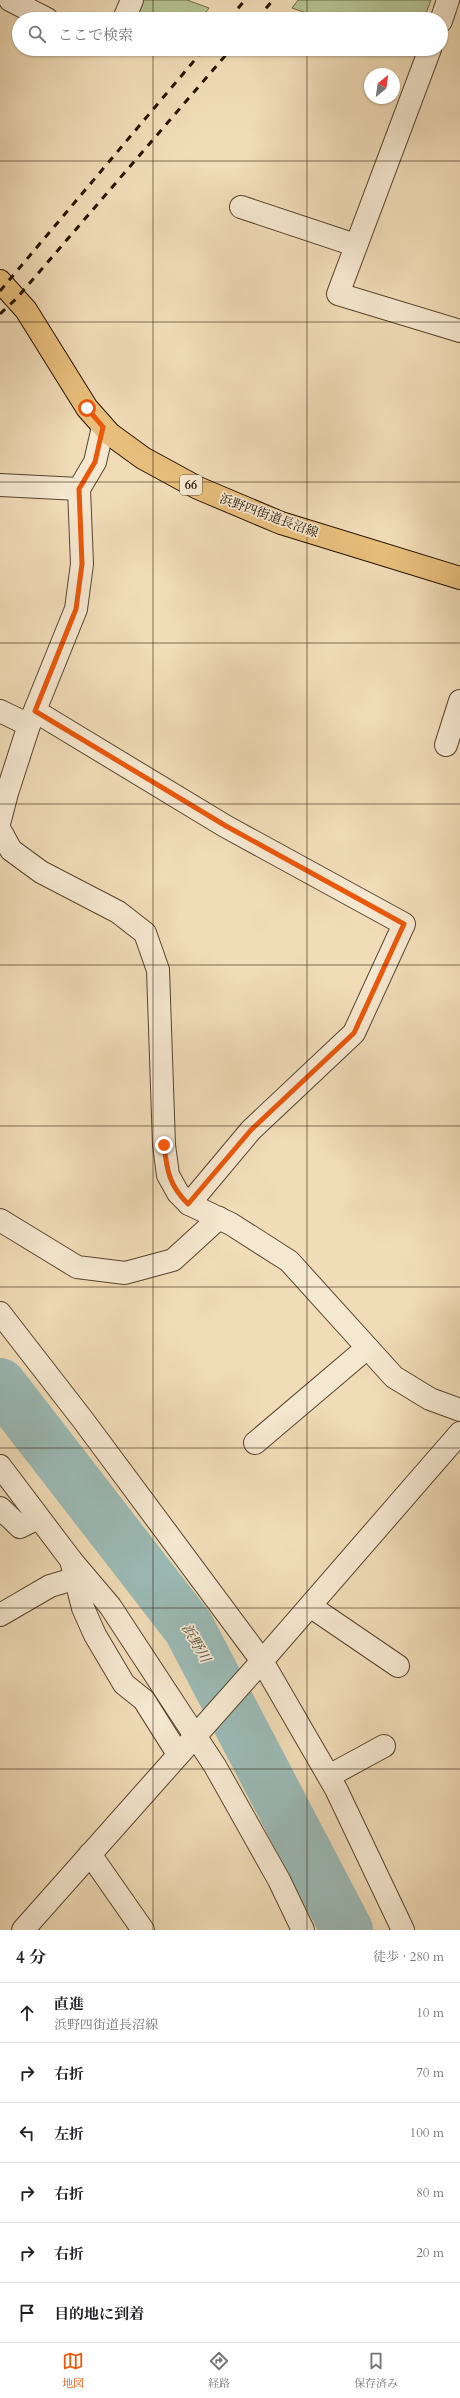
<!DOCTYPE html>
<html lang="ja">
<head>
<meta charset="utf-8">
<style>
	body { margin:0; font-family:Cardo,"Noto Serif JP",serif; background:#f6f6f6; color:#202124 }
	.compass { position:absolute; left:364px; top:68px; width:36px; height:36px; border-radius:50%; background:#fff; box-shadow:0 1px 3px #0004; rotate:29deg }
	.stop { position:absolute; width:12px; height:12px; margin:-9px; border:3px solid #ea580c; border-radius:50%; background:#fff }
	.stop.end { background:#ea580c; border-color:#fff; box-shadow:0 1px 4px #0008 }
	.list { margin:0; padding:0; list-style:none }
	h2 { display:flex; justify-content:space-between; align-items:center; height:52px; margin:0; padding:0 16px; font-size:17px }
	h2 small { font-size:13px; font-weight:400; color:#757577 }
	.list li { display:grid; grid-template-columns:26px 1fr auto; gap:12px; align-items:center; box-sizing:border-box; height:60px; padding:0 16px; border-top:1px solid #e0e0e0 }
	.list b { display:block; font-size:15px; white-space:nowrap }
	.list p { margin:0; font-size:13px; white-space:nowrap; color:#757577 }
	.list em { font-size:13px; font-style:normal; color:#757577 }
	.icon { flex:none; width:22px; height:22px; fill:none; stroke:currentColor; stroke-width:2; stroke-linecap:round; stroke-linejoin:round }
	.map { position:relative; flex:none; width:460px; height:1930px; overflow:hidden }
	.search { position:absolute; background:#fff; box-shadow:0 1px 3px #0004; left:12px; right:12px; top:12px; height:44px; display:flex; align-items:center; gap:10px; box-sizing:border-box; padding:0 14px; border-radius:22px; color:#757577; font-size:15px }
	.sheet { height:412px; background:#fff }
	nav { display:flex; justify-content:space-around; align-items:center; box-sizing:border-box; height:56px; border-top:1px solid #e0e0e0; background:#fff; font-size:11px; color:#757577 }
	nav a { display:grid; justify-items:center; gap:2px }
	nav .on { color:#ea580c }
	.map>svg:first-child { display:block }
	.green { fill:#b4c293; stroke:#6d6a4a }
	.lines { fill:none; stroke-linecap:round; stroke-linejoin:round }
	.river { stroke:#9bbab5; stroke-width:52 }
	.minor-casing { stroke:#58452e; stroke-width:24 }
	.primary-casing { stroke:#261300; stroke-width:24 }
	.minor { stroke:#f5e8d0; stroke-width:22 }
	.primary { stroke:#e8be7c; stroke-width:22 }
	.rail { stroke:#261300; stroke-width:3; stroke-dasharray:7 7; stroke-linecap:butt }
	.route { stroke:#ea580c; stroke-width:5 }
	.grid { fill:none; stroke:#261300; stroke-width:1; stroke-opacity:0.55 }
	.labels { text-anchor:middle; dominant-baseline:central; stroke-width:3.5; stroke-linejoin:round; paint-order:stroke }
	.shield { fill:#f5e8d0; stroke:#64533e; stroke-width:1 }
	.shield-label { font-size:12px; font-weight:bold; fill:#261300 }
	.street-label { font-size:13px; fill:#261300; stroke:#f5e8d0 }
	.water-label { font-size:14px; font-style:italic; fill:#4f4d3f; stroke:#f5e8d0 }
</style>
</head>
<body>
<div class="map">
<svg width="460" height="1930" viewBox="0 0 460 1930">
	<rect width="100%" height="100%" fill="#f0dcb7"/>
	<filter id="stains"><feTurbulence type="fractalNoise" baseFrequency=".005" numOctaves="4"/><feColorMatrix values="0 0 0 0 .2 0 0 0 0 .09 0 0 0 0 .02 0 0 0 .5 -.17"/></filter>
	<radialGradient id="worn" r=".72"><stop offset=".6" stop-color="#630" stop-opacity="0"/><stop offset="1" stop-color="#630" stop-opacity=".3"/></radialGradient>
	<g class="green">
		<polygon points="141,0 187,0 209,8 201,19 133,19"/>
		<polygon points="298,0 431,0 424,19 325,19 292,8"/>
	</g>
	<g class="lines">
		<polyline class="river" points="0,1384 189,1628 347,1930"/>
		<defs>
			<g id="minor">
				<polyline points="10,0 47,19"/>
				<polyline points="124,19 132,0"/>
				<polyline points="441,21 448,0"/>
				<polyline points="430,49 338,294 460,331"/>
				<polyline points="241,207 355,245"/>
				<polyline points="0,485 79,489"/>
				<polyline points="0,711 29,725"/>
				<polyline points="35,711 225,826 404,924 354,1033 251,1130 189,1204"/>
				<polyline points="446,745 460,701"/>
				<polyline points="0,820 7,793 29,725 76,609 82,564 79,489 95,462 103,427"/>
				<polyline points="0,830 11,850 41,872 118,912 145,933 158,970 164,1145 168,1175 178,1193 189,1204 231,1224 289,1261 394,1377 430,1399 460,1410"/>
				<polyline points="0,1220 77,1267 125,1273 173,1260 219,1218"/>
				<polyline points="0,1313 83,1420 262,1661 336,1789 403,1930"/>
				<polyline points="255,1443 367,1348"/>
				<polyline points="0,1466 71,1560 83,1608 95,1635 124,1684 144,1700 178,1754"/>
				<polyline points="0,1508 20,1527 38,1518"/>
				<polyline points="71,1560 110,1606 215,1766 279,1880 303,1930"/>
				<polyline points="310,1606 398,1666"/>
				<polyline points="0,1615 50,1586 77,1578"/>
				<polyline points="329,1776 384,1746"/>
				<polyline points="90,1854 143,1930"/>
				<polyline points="23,1930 262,1661 460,1433"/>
			</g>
			<polyline id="primary" points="0,281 26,310 87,408 110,434 143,458 198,488 281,523 460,578"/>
		</defs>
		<use href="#minor" class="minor-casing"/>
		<use href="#primary" class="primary-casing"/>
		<use href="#minor" class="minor"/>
		<use href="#primary" class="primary"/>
		<g class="rail">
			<polyline points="229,19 245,0"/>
			<polyline points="257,19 273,0"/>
			<polyline points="0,291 204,49"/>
			<polyline points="0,314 16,299 231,49"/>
		</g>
	</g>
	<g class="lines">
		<path class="route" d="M87,408L103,427L95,462L79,489L82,564L76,609L35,711L226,826L404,924L354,1033L251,1130L188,1204C169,1185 167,1171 164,1145"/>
	</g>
	<path class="grid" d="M153,0V19M307,0V19M153,49V1930M307,49V1930M0,161H460M0,322H460M0,482H460M0,643H460M0,804H460M0,965H460M0,1126H460M0,1287H460M0,1448H460M0,1608H460M0,1769H460"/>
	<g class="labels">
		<rect class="shield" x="180" y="475" width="22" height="20" rx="3"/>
		<g class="shield-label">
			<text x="191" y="485">66</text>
		</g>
		<g class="street-label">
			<text transform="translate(269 516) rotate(20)">浜野四街道長沼線</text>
		</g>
		<g class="water-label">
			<text transform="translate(196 1643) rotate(60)">浜野川</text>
		</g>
	</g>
	<rect width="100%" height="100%" filter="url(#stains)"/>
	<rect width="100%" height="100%" fill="url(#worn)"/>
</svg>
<svg class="compass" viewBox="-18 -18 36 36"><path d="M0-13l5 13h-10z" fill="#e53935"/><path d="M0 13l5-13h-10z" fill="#757577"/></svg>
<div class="stop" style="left:87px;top:408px"></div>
<div class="stop end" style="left:164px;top:1145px"></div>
<div class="search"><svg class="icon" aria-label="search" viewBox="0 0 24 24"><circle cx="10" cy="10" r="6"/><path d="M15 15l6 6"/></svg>ここで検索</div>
</div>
<section class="sheet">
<h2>4 分<small>徒歩 · 280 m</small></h2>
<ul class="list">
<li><svg class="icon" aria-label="ahead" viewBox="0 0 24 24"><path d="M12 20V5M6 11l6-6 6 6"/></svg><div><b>直進</b><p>浜野四街道長沼線</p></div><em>10 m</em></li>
<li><svg class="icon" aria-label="right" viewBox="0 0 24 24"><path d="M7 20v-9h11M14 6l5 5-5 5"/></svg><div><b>右折</b></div><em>70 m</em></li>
<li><svg class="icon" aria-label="left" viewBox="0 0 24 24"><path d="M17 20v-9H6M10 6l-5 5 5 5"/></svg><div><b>左折</b></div><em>100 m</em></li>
<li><svg class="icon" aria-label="right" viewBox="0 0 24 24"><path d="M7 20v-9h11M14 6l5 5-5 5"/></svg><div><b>右折</b></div><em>80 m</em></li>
<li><svg class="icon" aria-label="right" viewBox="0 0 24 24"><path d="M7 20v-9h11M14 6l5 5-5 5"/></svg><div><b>右折</b></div><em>20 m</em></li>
<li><svg class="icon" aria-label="arrive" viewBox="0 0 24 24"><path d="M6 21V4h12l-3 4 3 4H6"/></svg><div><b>目的地に到着</b></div></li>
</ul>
</section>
<nav>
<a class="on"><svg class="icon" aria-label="map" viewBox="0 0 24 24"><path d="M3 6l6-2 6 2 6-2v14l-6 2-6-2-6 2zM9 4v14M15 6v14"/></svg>地図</a>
<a><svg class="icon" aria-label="directions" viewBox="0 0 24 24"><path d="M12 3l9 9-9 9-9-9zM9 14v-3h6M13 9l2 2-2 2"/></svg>経路</a>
<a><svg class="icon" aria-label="saved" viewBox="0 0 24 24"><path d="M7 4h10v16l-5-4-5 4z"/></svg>保存済み</a>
</nav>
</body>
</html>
